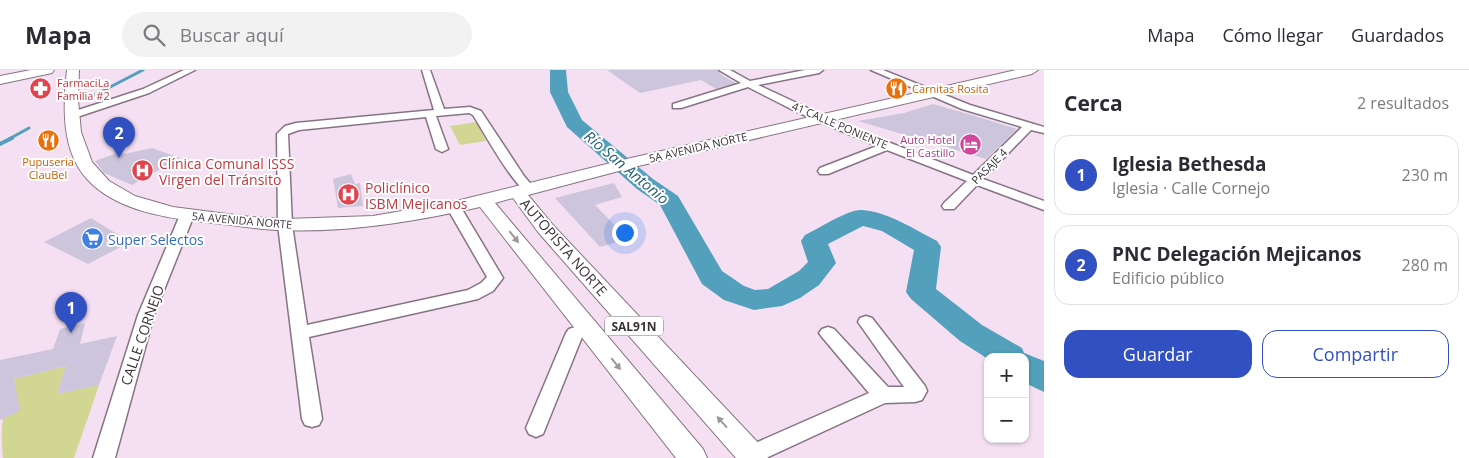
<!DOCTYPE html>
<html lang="es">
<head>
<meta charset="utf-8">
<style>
	body { margin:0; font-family:"Open Sans",sans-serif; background:#f2f2f3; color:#2b2b33 }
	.controls { position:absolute; right:15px; bottom:15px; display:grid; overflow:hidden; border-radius:10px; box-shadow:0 1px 4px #0004 }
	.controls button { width:45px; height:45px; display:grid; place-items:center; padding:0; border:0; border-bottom:1px solid #e1e1e2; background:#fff; color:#2b2b33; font:25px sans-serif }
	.you { position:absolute; left:624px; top:162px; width:18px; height:18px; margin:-12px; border:4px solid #fff; border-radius:50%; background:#1a73e8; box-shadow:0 0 0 8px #1a73e833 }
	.badge { display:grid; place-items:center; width:32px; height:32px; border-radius:50%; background:#3150c1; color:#fff; font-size:16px; font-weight:700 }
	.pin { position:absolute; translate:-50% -41px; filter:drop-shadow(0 1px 2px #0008) }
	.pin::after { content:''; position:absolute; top:26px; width:18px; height:15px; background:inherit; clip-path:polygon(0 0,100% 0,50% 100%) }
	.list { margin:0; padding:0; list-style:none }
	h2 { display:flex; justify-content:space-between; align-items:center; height:65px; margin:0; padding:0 20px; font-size:21px }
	h2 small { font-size:16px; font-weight:400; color:#7c7c81 }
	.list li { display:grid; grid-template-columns:32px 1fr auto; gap:15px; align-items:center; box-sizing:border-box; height:80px; margin:0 10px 10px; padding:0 10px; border:1px solid #e1e1e2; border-radius:15px }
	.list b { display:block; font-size:19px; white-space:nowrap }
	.list p { margin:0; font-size:16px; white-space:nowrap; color:#7c7c81 }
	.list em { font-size:16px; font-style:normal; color:#7c7c81 }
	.actions { display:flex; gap:10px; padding:15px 20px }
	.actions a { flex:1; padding:11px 0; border:1px solid #3150c1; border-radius:15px; text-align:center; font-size:18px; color:#3150c1 }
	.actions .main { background:#3150c1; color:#fff }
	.icon { flex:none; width:28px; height:28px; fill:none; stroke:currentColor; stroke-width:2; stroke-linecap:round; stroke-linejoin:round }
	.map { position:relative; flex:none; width:1044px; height:388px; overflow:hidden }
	header { display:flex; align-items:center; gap:30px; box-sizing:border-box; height:70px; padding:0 25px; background:#fff; border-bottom:1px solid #e1e1e2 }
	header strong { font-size:24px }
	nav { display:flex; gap:28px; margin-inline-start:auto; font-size:18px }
	.search { width:350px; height:45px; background:#f2f2f3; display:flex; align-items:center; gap:12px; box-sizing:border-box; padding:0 18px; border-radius:28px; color:#7c7c81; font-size:19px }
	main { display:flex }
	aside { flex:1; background:#fff }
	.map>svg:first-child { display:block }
	.green { fill:#d2d693 }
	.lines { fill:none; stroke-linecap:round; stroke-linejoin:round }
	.stream-far1 { stroke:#52a0bc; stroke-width:3 }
	.stream { stroke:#52a0bc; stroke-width:4 }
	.river { fill:#52a0bc; fill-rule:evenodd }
	.building { fill:#ccc5dc }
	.minor-casing { stroke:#867484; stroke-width:3 }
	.major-casing { stroke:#867484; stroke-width:2 }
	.minor { fill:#fff; fill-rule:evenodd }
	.major { fill:#fff; fill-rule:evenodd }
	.oneway { fill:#9c989c }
	.labels { text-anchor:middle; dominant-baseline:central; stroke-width:4; stroke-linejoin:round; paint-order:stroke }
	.far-health-label { font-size:11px; fill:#be3a42; stroke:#fff; text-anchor:start }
	.far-food-label { font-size:11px; fill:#c56008; stroke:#fff; text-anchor:start }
	.far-street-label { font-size:11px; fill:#3a3239; stroke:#fff }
	.far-hotel-label { font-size:11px; fill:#b23c85; stroke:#fff; text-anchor:end }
	.shield { fill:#fff; stroke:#757074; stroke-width:1 }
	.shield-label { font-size:12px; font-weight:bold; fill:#3a3239 }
	.health-label { font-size:14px; fill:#be3a42; stroke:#fff; text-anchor:start }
	.shop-label { font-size:14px; fill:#366cbe; stroke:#fff; text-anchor:start }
	.street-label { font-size:14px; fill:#3a3239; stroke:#fff }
	.water-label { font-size:15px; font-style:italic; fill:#205e73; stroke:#fff }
</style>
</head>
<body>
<header>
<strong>Mapa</strong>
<div class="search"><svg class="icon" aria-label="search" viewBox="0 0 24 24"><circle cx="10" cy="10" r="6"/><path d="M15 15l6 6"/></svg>Buscar aquí</div>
<nav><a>Mapa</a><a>Cómo llegar</a><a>Guardados</a></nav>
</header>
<main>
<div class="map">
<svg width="1044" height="388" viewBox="0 0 1044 388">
	<rect width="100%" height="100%" fill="#f5e0f3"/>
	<g class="green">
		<polygon points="476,52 486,71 460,75 450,56"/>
		<path d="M66,296L57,324L99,315L74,388H3C0,353 3,341 14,309Z"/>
	</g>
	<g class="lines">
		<g class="stream-far1">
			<polyline points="85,30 143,0"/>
			<polyline points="9,69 29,58"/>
		</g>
		<polyline class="stream" points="0,74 12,68"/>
		<path class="river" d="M550,0H566L568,22L582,50L653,109L678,126L722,201L744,216L755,220L768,219L799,201L808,192L801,171L805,165C818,159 848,139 862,140C886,141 916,160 937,171L941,177L936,219L982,255L1022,278L1024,283L1044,291V322L1025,313V287H988V289L960,271L911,229L906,222L914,180L882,161L863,156L828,174L836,193L819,215L800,228L782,236L754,240L724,230L702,214L660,135L637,119L567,57L550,22Z"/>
	</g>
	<g class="building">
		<polygon points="607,0 717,0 723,6 736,13 716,19 701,10 640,23"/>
		<polygon points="933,34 975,46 1017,59 986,89 858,51 904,43"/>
		<polygon points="152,78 180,88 132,115 104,103 95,91 120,82 124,84"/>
		<polygon points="351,104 355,114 360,113 363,136 338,138 333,109"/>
		<polygon points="614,113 622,127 595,135 628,169 600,177 555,128"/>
		<polygon points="91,148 130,172 88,194 44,172"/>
		<polygon points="85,253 80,274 117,266 99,315 57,324 66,296 14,309 20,341 0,350 0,290 53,279 60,259"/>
	</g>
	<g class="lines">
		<defs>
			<g id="minor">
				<polygon points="184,0 195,0 149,23 77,47 73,48 68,45 69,43 143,19"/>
				<path d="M422,0H430L444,39L470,37L481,41L524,106L534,118L528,122C515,119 482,59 473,45L469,43L436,46L448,79L442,82L436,79L426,47L299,60L288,64L292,155L307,255L468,220L481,213L487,207L446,136L453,132L460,136L503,208L493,221L478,229L309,267L322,349L319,355L312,357L305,355L302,349L278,155L277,64L285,56L296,53L434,40Z"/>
				<polygon points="719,0 730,0 750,11 805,0 823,0 819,3 758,15 844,55 973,105 1022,57 962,39 871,0 883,0 970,35 1044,57 1044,63 1031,60 983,109 1044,131 1044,140 977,115 954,139 944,139 942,136 944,133 967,111 887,80 828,104 820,104 818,101 820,98 877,76 797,42 748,17 681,38 673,38 673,34 741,13"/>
				<polygon points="187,141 194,145 154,245 115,388 93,388 138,245 180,145"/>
				<polygon points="866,246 872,248 925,316 927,321 922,330 915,332 885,333 766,388 742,388 740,385 744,378 869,323 822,267 819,263 822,259 828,257 834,259 888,317 904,317 858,252 860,248"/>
				<polygon points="588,253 594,255 597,259 594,263 582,267 543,364 536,367 529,364 526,358 566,263 569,259"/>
			</g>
			<g id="major">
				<polygon points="31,0 54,0 52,3 0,14 0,6"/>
				<path d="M67,0H79L78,30L81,62L92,92L109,111L135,126L173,137L251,147L286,149L373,146L448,133L631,88L1016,0H1038L1032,4L634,97L528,125L552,154L764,379L768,388H736L538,162L513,128L495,133L703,379L707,388H676L480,137C413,152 346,163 277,160C256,159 235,155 213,153C171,149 117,142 87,109C61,80 63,36 67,0Z"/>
			</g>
		</defs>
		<use href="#minor" class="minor-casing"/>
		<use href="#major" class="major-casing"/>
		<use href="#minor" class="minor"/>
		<use href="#major" class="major"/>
	</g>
	<defs><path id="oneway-solid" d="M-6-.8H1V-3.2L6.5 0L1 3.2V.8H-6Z" transform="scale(1.25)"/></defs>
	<g class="oneway">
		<use href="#oneway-solid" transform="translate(514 167) rotate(51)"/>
		<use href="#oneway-solid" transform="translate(616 294) rotate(51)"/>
		<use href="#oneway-solid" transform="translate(722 352) rotate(-132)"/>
	</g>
	<defs>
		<symbol id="pharmacy-disc" viewBox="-11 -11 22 22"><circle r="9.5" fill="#e0444e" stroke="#fff"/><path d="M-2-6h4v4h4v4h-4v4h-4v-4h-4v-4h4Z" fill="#fff"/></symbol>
		<symbol id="restaurant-disc" viewBox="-11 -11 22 22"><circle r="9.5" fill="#e8710a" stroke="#fff"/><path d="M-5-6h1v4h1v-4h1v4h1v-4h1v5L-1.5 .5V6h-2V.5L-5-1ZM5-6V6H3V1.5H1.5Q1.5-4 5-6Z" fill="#fff"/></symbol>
		<symbol id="hotel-disc" viewBox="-11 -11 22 22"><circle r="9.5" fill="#d1479c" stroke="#fff"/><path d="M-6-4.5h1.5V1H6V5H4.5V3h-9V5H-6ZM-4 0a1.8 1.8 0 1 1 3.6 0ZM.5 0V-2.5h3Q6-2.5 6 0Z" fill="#fff"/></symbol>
		<symbol id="hospital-disc" viewBox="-11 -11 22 22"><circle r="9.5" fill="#e0444e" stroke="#fff"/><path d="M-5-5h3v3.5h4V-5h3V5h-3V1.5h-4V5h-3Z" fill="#fff"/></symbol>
		<symbol id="supermarket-disc" viewBox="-11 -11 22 22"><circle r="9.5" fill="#3f7fe0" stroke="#fff"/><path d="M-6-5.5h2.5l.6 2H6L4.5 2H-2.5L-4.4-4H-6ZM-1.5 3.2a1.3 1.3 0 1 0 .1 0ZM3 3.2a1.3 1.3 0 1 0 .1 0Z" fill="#fff"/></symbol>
	</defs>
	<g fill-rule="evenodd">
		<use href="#pharmacy-disc" x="28" y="6" width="25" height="25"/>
		<use href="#restaurant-disc" x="884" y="6" width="25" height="25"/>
		<use href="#restaurant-disc" x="36" y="58" width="25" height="25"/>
		<use href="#hotel-disc" x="958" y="62" width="25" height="25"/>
		<use href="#hospital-disc" x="130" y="88" width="25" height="25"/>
		<use href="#hospital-disc" x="336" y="112" width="25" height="25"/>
		<use href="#supermarket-disc" x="80" y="156" width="25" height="25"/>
	</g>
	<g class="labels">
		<g class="far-health-label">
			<text x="57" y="12">FarmaciLa<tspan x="57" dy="13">Familia #2</tspan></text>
		</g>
		<g class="far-food-label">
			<text x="912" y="18">Carnitas Rosita</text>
			<text x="48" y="91" text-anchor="middle">Pupuseria<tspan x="48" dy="13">ClauBel</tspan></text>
		</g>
		<g class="far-street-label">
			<text transform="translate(840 55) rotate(23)">41 CALLE PONIENTE</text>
			<text transform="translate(698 77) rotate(-13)">5A AVENIDA NORTE</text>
			<text transform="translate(989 96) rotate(-45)">PASAJE 4</text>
			<text transform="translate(242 150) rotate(5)">5A AVENIDA NORTE</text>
		</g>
		<g class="far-hotel-label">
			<text x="955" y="69">Auto Hotel<tspan x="955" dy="13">El Castillo</tspan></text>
		</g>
		<rect class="shield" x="605" y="246.5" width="58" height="19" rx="4"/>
		<g class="shield-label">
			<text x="634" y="256">SAL91N</text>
		</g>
		<g class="health-label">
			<text x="159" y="93">Clínica Comunal ISSS<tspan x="159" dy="16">Virgen del Tránsito</tspan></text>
			<text x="365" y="117">Policlínico<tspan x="365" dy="16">ISBM Mejicanos</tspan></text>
		</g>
		<g class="shop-label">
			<text x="108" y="169">Super Selectos</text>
		</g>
		<g class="street-label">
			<text transform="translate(564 177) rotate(49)">AUTOPISTA NORTE</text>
			<text transform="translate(142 265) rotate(-71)">CALLE CORNEJO</text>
		</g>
		<g class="water-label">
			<text transform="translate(627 97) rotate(40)">Río San Antonio</text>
		</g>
	</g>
</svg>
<div class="controls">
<button>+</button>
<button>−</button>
</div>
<div class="you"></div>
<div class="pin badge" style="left:71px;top:263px">1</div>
<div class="pin badge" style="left:119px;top:88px">2</div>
</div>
<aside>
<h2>Cerca<small>2 resultados</small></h2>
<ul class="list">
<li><span class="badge">1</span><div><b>Iglesia Bethesda</b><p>Iglesia · Calle Cornejo</p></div><em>230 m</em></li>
<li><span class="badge">2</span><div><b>PNC Delegación Mejicanos</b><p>Edificio público</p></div><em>280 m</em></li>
</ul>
<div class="actions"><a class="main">Guardar</a><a>Compartir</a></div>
</aside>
</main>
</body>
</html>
